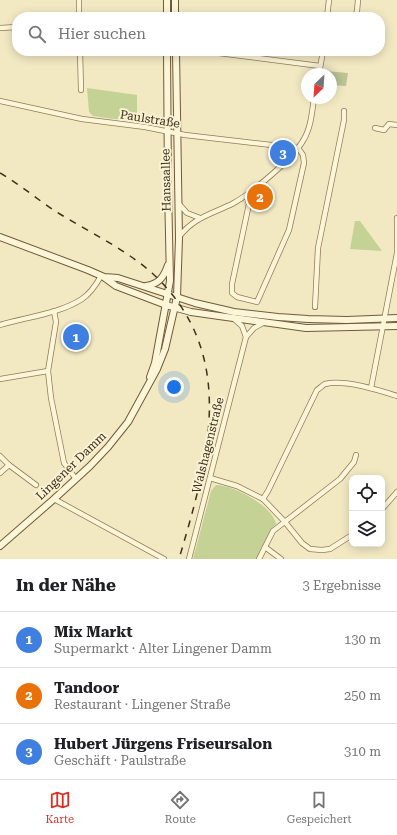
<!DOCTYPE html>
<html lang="de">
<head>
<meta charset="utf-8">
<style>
	body { margin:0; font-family:"Roboto Serif",serif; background:#f2f2f2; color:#202124 }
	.controls { position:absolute; right:12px; bottom:12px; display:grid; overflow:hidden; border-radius:8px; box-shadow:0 2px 10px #0003 }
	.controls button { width:36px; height:36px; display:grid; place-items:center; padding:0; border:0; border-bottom:1px solid #e0e0e0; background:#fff; color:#202124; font:20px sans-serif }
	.compass { position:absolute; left:301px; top:68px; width:36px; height:36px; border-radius:50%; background:#fff; box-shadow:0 2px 10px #0003; rotate:205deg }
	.you { position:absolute; left:174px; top:387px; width:14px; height:14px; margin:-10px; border:3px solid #fff; border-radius:50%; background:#1a73e8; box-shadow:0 0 0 6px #1a73e833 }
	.badge { display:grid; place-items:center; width:26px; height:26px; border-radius:50%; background:#d93025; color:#fff; font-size:13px; font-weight:700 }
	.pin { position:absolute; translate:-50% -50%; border:2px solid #fff; box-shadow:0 1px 4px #0006 }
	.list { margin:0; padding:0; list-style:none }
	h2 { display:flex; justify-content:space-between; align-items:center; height:52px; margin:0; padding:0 16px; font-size:17px }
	h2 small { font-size:13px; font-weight:400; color:#757577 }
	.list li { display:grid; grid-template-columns:26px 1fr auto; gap:12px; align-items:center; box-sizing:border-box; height:56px; padding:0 16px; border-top:1px solid #e0e0e0 }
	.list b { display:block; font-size:15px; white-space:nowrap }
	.list p { margin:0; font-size:13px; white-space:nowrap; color:#757577 }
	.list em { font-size:13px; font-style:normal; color:#757577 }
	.icon { flex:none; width:22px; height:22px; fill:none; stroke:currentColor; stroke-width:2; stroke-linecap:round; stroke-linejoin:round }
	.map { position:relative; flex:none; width:397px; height:559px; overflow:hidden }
	.search { position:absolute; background:#fff; box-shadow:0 2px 10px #0003; left:12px; right:12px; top:12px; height:44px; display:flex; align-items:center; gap:10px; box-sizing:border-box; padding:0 14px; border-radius:16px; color:#757577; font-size:15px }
	.sheet { height:220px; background:#fff }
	nav { display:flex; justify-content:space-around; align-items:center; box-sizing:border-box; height:56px; border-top:1px solid #e0e0e0; background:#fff; font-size:11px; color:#757577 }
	nav a { display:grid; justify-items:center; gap:2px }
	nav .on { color:#d93025 }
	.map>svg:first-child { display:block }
	.green { fill:#c4d295 }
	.cemetery { fill:#bbc695 }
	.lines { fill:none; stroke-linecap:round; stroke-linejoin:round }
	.minor-casing { stroke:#8f7b57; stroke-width:6 }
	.secondary-casing { stroke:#705b3a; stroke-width:8 }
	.minor { stroke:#fcf5d7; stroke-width:4.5 }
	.secondary { stroke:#fcf5d7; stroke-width:6 }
	.rail { stroke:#3d301d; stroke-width:1.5; stroke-dasharray:7 7; stroke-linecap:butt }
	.labels { text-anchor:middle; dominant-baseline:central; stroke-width:4; stroke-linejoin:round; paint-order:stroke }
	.street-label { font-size:12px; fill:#3d301d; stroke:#f9f2d3 }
</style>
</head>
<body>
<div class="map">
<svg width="397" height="559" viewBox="0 0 397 559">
	<rect width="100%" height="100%" fill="#f2e9c3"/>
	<g class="green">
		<polygon points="87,88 137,95 137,120 114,119 93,116 89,112"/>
		<polygon points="355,221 360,221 382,251 350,249"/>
		<path d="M216,485C233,485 273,506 276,524L272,528L257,559H193L211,491Z"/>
	</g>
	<polygon class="cemetery" points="325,71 348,73 346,86 331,85 331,74 324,74"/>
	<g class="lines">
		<defs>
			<g id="minor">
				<polyline points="79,0 79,17"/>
				<polyline points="327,17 329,0"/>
				<polyline points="355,17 357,11 358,0"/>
				<polyline points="0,28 17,27"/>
				<polyline points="80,51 81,90"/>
				<polyline points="203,51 320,66"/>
				<polyline points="319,74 323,51"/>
				<polyline points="0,101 82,119 145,127 185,135 298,148"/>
				<polyline points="375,128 384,130 389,124 397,125"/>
				<polyline points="247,195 249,204 232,284 232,293 237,297 257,302 289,230 304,163 303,155 298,148"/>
				<polyline points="179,204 187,213 200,218"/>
				<path d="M179,237C193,218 211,214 232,204C251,194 294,158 304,139C311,127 312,112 314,98"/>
				<polyline points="315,307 318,248 344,120 344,111"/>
				<polyline points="54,311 56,322 48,371 51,398 64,463 76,479"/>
				<polyline points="234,319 242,326 246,337"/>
				<path d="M0,325C26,317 59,314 82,299C91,293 96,285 101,276"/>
				<polyline points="0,379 48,371"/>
				<polyline points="371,388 397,253 397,218"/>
				<polyline points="0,456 9,465 36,485"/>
				<polyline points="0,473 9,465"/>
				<polyline points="210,478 237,486 263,499 285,522 302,543 310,549 322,550 330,549 352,535"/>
				<polyline points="54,499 164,559"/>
				<path d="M263,499L268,491L317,390C320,388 323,385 325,384C343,379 379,390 397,396"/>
				<polyline points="382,509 397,492"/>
				<polyline points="265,547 281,559"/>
				<polyline points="189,559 246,337 254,328 263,323"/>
				<polyline points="259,559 273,531 340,479 354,462 356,455"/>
			</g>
			<g id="secondary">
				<polyline points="167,0 167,17"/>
				<polyline points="175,0 175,17"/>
				<polyline points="0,237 88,270 104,277 118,278 195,303 234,312 278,317 308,319 347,320 397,318"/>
				<polyline points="105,278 116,286 166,305 191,312 219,316 306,328 397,326"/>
				<path d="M146,286C159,284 164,277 168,265"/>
				<polyline points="150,377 155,363 170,281 168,188 167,51"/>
				<polyline points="0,546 54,499 90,466 108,447 128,422 157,369 165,349 177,297 179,238 176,51"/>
			</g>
		</defs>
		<use href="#minor" class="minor-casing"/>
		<use href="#secondary" class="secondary-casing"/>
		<use href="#minor" class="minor"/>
		<use href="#secondary" class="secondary"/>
		<path class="rail" d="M0,173C23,186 42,204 65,217C95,235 126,250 152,273C240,354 208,460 179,559"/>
	</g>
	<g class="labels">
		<g class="street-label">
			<text transform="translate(150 119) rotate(9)">Paulstraße</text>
			<text transform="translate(166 180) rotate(-91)">Hansaallee</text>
			<text transform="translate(208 445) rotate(-76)">Walshagenstraße</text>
			<text transform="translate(71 466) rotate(-44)">Lingener Damm</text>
		</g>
	</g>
</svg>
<div class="controls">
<button><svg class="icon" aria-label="locate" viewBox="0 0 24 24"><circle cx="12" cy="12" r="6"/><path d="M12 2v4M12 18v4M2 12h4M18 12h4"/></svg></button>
<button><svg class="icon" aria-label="layers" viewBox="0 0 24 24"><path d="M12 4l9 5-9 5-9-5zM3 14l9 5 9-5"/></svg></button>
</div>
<svg class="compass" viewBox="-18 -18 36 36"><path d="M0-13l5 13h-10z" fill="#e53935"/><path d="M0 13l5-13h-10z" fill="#757577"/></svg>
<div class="you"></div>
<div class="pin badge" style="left:76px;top:337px;background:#3f7fe0">1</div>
<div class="pin badge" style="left:260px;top:197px;background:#e8710a">2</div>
<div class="pin badge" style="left:283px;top:153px;background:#3f7fe0">3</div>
<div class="search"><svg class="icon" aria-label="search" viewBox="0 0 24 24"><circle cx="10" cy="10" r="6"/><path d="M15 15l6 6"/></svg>Hier suchen</div>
</div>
<section class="sheet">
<h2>In der Nähe<small>3 Ergebnisse</small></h2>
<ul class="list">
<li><span class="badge" style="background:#3f7fe0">1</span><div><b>Mix Markt</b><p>Supermarkt · Alter Lingener Damm</p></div><em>130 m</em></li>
<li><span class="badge" style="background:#e8710a">2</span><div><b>Tandoor</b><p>Restaurant · Lingener Straße</p></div><em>250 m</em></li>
<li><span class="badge" style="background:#3f7fe0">3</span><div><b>Hubert Jürgens Friseursalon</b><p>Geschäft · Paulstraße</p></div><em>310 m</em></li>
</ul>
</section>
<nav>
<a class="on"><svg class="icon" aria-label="map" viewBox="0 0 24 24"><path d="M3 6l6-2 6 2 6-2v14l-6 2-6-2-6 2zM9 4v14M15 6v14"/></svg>Karte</a>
<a><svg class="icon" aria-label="directions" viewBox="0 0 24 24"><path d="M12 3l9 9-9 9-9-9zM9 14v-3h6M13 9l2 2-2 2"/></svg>Route</a>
<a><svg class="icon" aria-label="saved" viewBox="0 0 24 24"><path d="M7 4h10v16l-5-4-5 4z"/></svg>Gespeichert</a>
</nav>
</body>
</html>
